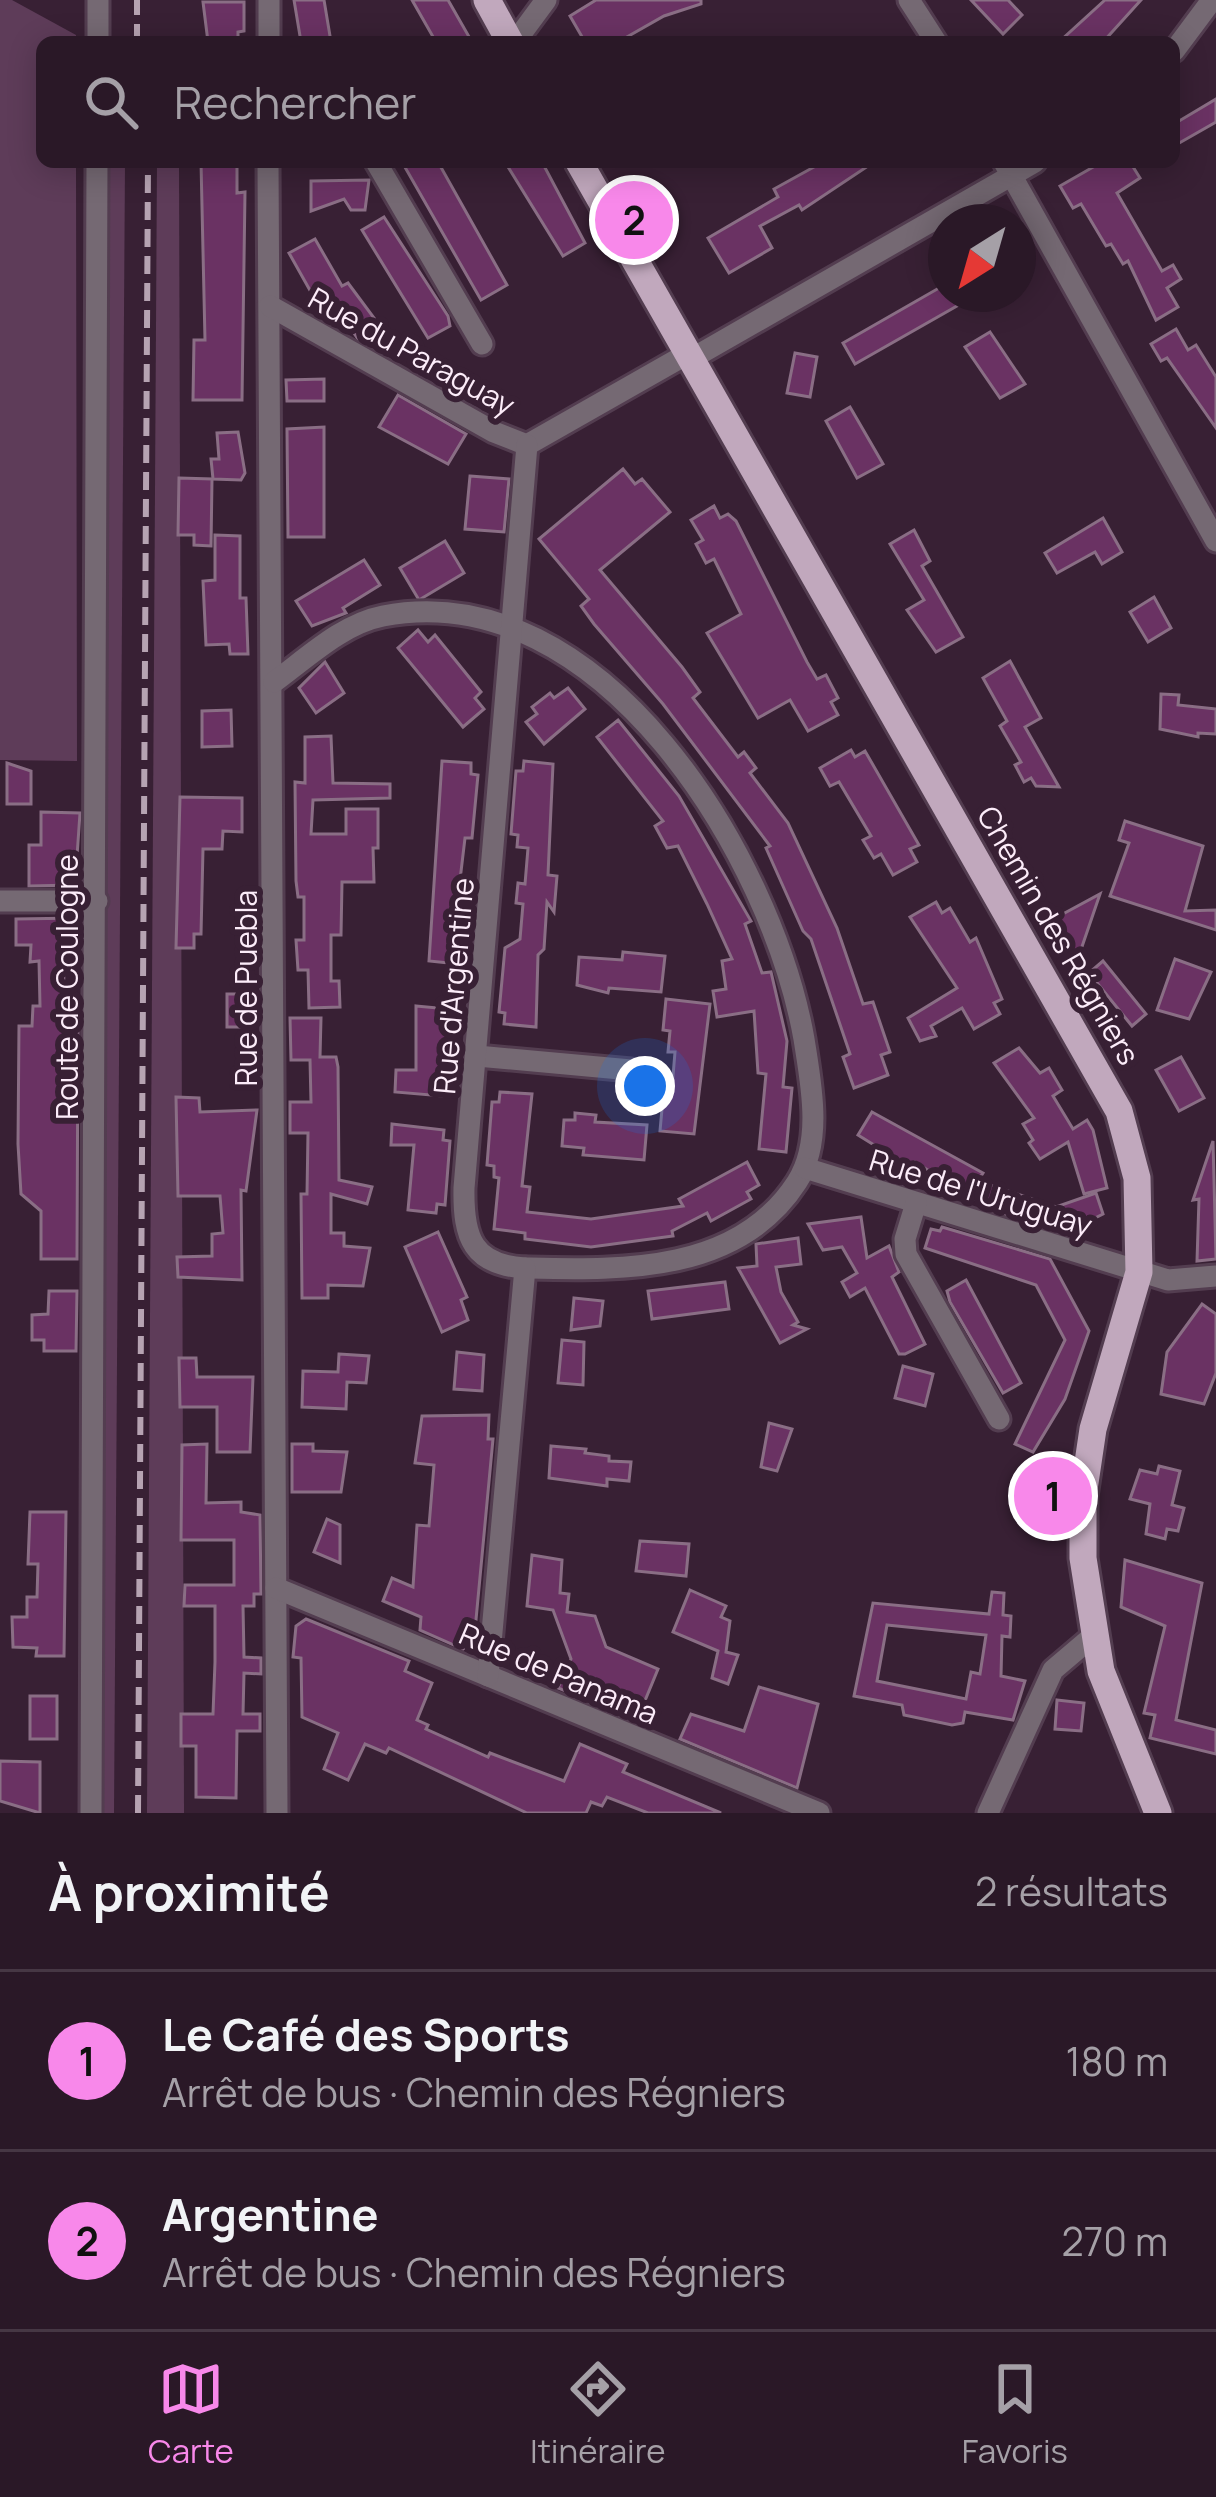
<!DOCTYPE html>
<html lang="fr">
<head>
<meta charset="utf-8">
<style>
	body { margin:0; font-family:Manrope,sans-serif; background:#362533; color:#f1f3f6 }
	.compass { position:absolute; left:928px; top:204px; width:108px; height:108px; border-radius:50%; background:#2a1827; box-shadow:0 6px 30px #0003; rotate:217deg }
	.you { position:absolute; left:645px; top:1086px; width:42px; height:42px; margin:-30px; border:9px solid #fff; border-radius:50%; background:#1a73e8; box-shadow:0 0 0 18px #1a73e833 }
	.badge { display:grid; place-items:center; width:78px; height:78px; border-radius:50%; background:#f888ea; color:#111; font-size:39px; font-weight:700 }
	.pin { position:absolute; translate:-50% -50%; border:6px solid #fff; box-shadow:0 3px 12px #0006 }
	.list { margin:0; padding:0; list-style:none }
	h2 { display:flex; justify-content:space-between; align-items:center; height:156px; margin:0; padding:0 48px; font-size:51px }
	h2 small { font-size:39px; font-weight:400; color:#a5a0a7 }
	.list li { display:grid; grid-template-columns:78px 1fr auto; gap:36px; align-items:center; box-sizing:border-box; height:180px; padding:0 48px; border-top:3px solid #463744 }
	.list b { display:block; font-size:45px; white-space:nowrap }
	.list p { margin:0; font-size:39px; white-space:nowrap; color:#a5a0a7 }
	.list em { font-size:39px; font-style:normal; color:#a5a0a7 }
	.icon { flex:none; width:66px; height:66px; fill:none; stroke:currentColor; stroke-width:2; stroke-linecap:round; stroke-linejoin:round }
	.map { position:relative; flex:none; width:1216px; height:1813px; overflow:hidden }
	.search { position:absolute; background:#2a1827; box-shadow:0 6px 30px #0003; left:36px; right:36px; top:36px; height:132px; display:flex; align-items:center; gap:30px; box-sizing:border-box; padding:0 42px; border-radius:18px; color:#a5a0a7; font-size:45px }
	.sheet { height:516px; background:#2a1827 }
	nav { display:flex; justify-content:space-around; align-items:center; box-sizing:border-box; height:168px; border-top:3px solid #463744; background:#2a1827; font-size:33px; color:#a5a0a7 }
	nav a { display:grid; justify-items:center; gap:6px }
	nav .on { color:#f888ea }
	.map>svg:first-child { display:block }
	.green { fill:#5e3c59 }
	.building { fill:#6a3263; stroke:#8a6e85; stroke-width:3; fill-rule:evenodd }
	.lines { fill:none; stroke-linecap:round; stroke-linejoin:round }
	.minor-casing { stroke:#533d50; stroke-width:27 }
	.major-casing { stroke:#533d50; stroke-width:33 }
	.minor { stroke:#756973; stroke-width:21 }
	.major { stroke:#c1a8bd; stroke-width:27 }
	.rail { stroke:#b6a3b2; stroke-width:6; stroke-dasharray:18 9; stroke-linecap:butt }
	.labels { text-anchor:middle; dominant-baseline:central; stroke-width:12; stroke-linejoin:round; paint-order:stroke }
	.street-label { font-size:30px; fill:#fcecf9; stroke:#382034 }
</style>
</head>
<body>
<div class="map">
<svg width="1216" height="1813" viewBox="0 0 1216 1813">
	<rect width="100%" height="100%" fill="#382034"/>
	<g class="green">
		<polygon points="0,0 12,0 76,35 76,42 42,42 42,162 76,162 77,761 0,760"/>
		<polygon points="108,162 125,162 114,1813 103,1813"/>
		<polygon points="157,162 179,162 184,1813 147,1813"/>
	</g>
	<g class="building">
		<polygon points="294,0 324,0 331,42 301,42"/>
		<polygon points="412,0 448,0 472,42 436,42"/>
		<polygon points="596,0 701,0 701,4 664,16 618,42 585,42 570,16"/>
		<polygon points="971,0 1008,0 1022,15 1003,34"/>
		<polygon points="1105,0 1141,0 1103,42 1059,42"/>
		<polygon points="203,2 244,2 244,31 238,32 238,42 208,42"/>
		<polygon points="1216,99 1216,122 1174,146 1174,124"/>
		<polygon points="201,162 237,162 237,193 245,192 242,400 193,400 194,340 205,340"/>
		<polygon points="402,162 438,162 507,285 481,300"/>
		<polygon points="505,162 542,162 585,243 563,256"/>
		<polygon points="823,162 874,162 802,210 799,205 760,226 772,248 729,273 708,238 778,197 774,189"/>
		<polygon points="1102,162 1130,162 1140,178 1117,193 1162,271 1173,265 1181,279 1167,288 1178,307 1156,320 1128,261 1123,264 1111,244 1106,246 1081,204 1073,208 1060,186"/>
		<polygon points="369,180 365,210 351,210 344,199 311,211 311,181"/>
		<polygon points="384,217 448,316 450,326 428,338 362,230"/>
		<polygon points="315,239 342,286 348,283 380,326 358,339 342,316 335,320 322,297 316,301 289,253"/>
		<polygon points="946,284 946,294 978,294 855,364 843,343"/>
		<polygon points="1176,329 1188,350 1196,345 1216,377 1216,428 1167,358 1161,361 1151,344"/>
		<polygon points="990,332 1025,384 1000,398 965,347"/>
		<polygon points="795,353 817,357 810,397 787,393"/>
		<polygon points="324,379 324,401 287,401 286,380"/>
		<polygon points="398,395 466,434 448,464 379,427"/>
		<polygon points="850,407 883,464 857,478 826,421"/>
		<polygon points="324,427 324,537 288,537 287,429"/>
		<polygon points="238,432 245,473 241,480 213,479 211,459 219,459 217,433"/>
		<polygon points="623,469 635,484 642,479 670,512 600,570 682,667 700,692 693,698 738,757 744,752 756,768 750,773 788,823 837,928 863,1004 873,1002 890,1052 881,1055 888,1075 854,1088 843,1057 850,1054 811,939 803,931 766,848 770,846 663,704 594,624 581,606 589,599 539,539"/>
		<polygon points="470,476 509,479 504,532 465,529"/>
		<polygon points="179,478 212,479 211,546 194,545 194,535 178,535"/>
		<polygon points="714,506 720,518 728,514 736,521 807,662 817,679 826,675 838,698 831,702 838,715 808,731 790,700 758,718 707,633 741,614 714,559 706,563 696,544 703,540 691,520"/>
		<polygon points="1103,518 1122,552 1102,564 1095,552 1057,573 1045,553"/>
		<polygon points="914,530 930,561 922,566 963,637 936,652 907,610 924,600 890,544"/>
		<polygon points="215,535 240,536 240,598 246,598 248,654 230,654 229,644 206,645 203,581 215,580"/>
		<polygon points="445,541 464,573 419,600 400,568"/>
		<polygon points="364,560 380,585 343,608 346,613 312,626 296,601"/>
		<polygon points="1154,597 1171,628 1148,642 1130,612"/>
		<polygon points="418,630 428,642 435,635 481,692 475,698 484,709 463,727 398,648"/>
		<polygon points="1010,661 1041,718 1025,727 1059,787 1036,786 1031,778 1024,782 1015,765 1021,762 1000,726 1007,721 983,678"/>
		<polygon points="325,662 344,693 316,713 299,688"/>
		<polygon points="568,688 585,709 544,744 526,722 537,714 532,707 550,693 554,698"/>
		<polygon points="1161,694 1179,695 1178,705 1216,709 1216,734 1198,733 1198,737 1160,729"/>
		<polygon points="231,710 232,746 202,747 202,711"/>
		<polygon points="618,720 679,796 751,921 745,924 762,973 771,972 787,1041 783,1087 792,1088 786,1152 759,1149 766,1074 758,1073 754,1011 717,1017 713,991 726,989 722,961 732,959 707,904 678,846 667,848 655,826 663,821 597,737"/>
		<polygon points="331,736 333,783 390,784 390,798 313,800 311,834 346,834 346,809 378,809 378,848 373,848 374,882 342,882 341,935 331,935 331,981 339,981 340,1007 309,1008 308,970 298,970 296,940 304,940 304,897 298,897 296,881 295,782 305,783 305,737"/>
		<polygon points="851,750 855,757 865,751 919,845 910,849 917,862 893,875 881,854 874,858 863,840 871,836 839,782 830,786 820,768"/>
		<polygon points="442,761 471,763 471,774 478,775 472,838 465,838 460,880 472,891 466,955 460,955 459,964 429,961"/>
		<polygon points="524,761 553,764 548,875 557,876 554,912 547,902 544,949 538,955 536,1027 504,1024 505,1013 499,1012 505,948 520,939 523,904 516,903 518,883 525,884 528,848 517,847 518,835 511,834 516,771 523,771"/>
		<polygon points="7,763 31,771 31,804 7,804"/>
		<polygon points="180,797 242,798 242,832 223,831 222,849 203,849 201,934 194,934 194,948 176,948"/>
		<polygon points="41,812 80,813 75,885 29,886 29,845 41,845"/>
		<polygon points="1125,821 1203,846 1185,911 1216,910 1216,930 1110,896 1129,843 1119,840"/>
		<polygon points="1100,894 1074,970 1048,922"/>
		<polygon points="936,902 942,913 950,908 970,942 976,938 1002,999 994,1003 1000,1014 974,1029 962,1008 931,1026 936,1036 920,1041 908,1018 957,988 910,917"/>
		<polygon points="79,918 78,968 64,968 63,1015 78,1015 77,1259 41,1259 41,1211 21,1194 18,1144 19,1026 32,1026 33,1006 40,1006 39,961 30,962 31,945 16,945 16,919"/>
		<polygon points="623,952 665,956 661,992 609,988 608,993 577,985 579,957 622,960"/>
		<polygon points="1175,959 1211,972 1189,1019 1157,1010"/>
		<polygon points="1103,961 1146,1014 1132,1026 1089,973"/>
		<polygon points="227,994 249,994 251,1027 227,1027"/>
		<polygon points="666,999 710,1004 694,1134 660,1131 664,1087 672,1088 675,1052 668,1052 670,1031 663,1030"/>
		<polygon points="416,1006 449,1009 448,1020 455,1021 451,1085 443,1085 442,1096 395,1092 396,1070 416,1070"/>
		<polygon points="290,1018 321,1018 320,1057 336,1057 338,1067 339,1180 372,1187 367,1204 331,1194 331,1233 344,1233 344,1246 370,1248 363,1286 328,1285 328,1298 302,1298 301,1194 307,1194 308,1133 290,1133 290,1102 311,1102 310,1060 291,1060"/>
		<polygon points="1019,1048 1040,1073 1049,1068 1062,1090 1053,1096 1073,1129 1087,1120 1093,1130 1107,1188 1084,1194 1068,1142 1040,1159 1029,1143 1033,1140 1023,1124 1034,1118 994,1063"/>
		<polygon points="1181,1057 1204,1098 1179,1111 1156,1070"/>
		<polygon points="500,1092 532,1094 522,1186 530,1187 527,1212 591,1219 683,1206 679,1199 747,1162 759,1185 747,1192 751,1199 711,1221 707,1213 672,1231 673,1236 591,1247 525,1239 525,1233 494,1229 499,1178 494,1177 494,1166 487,1165 492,1102 499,1102"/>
		<polygon points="176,1097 199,1098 200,1112 257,1110 246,1191 241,1190 242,1280 178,1277 177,1257 212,1256 212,1234 223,1233 220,1196 178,1196"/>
		<polygon points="872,1112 983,1173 978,1181 1056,1207 1096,1193 1103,1214 1065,1233 992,1210 915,1162 911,1168 858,1135"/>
		<polygon points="575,1113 596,1115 595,1122 647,1125 644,1160 583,1155 584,1148 562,1146 564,1120 575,1120"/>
		<polygon points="392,1124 444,1130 443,1140 450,1141 445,1205 437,1204 436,1213 408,1210 414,1145 391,1145"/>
		<polygon points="1213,1141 1216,1259 1197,1261 1199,1199 1193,1200"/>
		<polygon points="861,1217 867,1258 889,1246 899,1272 892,1277 925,1344 905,1354 899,1354 865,1288 850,1297 842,1282 857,1273 842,1247 823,1250 808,1224"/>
		<polygon points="942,1227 1050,1259 1089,1331 1065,1399 1033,1452 1015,1444 1065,1340 1036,1285 925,1248 931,1229 940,1231"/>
		<polygon points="438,1232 467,1297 461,1300 468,1320 442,1332 405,1247"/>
		<polygon points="798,1238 801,1264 776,1267 781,1292 798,1322 793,1325 807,1329 780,1343 738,1268 757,1266 756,1244"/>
		<polygon points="966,1280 1021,1383 1003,1393 950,1302 947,1291"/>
		<polygon points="725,1282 729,1309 652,1319 648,1291"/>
		<polygon points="49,1291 77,1291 76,1351 44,1351 44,1340 32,1340 32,1315 48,1314"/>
		<polygon points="574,1298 603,1301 600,1326 571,1330"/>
		<polygon points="1202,1304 1216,1314 1216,1373 1204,1404 1161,1394 1167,1352"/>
		<polygon points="562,1340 584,1342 583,1385 558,1383"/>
		<polygon points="457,1352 484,1355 482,1391 454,1389"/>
		<polygon points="339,1354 369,1356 366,1383 347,1382 346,1409 302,1407 303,1371 338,1372"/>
		<polygon points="179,1358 196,1358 197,1377 253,1377 250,1452 217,1452 217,1407 180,1407"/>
		<polygon points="903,1366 933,1374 925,1406 895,1398"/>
		<polygon points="489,1415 488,1439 493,1439 474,1641 463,1649 420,1630 421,1617 383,1601 392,1578 413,1587 417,1525 429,1526 434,1465 415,1463 422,1416"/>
		<polygon points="769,1423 792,1429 777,1471 761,1467"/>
		<polygon points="207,1444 206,1503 241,1502 241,1512 260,1515 261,1594 254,1594 254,1606 243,1606 244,1657 261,1658 261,1674 244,1673 243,1714 260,1714 260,1731 237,1731 236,1798 196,1797 196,1746 181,1746 181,1714 213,1714 215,1662 215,1606 184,1606 185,1585 234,1585 234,1540 181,1540 182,1445"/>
		<polygon points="292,1444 313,1444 313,1451 347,1452 341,1492 292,1492"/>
		<polygon points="551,1446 586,1449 585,1453 609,1456 609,1461 631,1462 629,1481 607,1479 607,1486 549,1478"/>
		<polygon points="1159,1466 1180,1471 1172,1505 1184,1508 1178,1531 1167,1529 1165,1539 1146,1534 1150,1504 1130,1499 1140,1470 1157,1474"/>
		<polygon points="30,1512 66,1512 64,1656 36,1656 37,1648 13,1647 12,1617 27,1617 27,1597 37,1597 38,1564 28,1564"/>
		<polygon points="327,1519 340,1525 340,1563 314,1552"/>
		<polygon points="640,1541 689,1544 686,1576 636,1571"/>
		<polygon points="532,1555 562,1560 560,1593 569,1594 567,1612 595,1616 606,1647 658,1669 644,1703 591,1681 583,1698 558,1688 571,1659 553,1610 527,1606"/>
		<polygon points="1125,1560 1202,1583 1176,1720 1216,1730 1216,1754 1150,1738 1155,1715 1144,1713 1165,1626 1121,1607"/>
		<polygon points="690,1590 726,1606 721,1617 730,1621 726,1652 738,1655 728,1684 712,1678 718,1651 673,1632"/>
		<path d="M992,1592L1004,1593L1003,1615L1011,1616L1010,1637L1002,1636L1001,1676L1025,1681L1013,1720L965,1712L963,1723L952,1725L904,1715L902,1705L854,1696L873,1603L989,1614ZM887,1625L986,1635L980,1674L971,1672L966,1699L877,1681Z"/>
		<polygon points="306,1619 409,1661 405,1671 432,1683 417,1720 428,1725 426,1729 488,1757 490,1753 564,1781 580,1744 627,1764 623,1772 721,1813 648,1813 607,1797 602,1806 591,1802 586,1813 527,1813 389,1748 386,1753 365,1744 348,1780 324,1769 338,1733 302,1717 301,1658 293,1657 296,1626"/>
		<polygon points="759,1687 818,1704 797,1788 680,1739 691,1714 744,1731"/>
		<rect x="30" y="1696" width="27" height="43"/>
		<polygon points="1057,1700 1084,1703 1081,1731 1055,1729"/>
		<polygon points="0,1761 40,1762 40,1813 0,1801"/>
	</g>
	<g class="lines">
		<defs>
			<g id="minor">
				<polyline points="909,0 936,42"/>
				<polyline points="98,42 98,0"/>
				<polyline points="269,42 269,0"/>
				<polyline points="515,42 546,0"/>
				<polyline points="1174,51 1212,0"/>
				<polyline points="268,162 277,1813"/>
				<polyline points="376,162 482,344"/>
				<polyline points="1004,162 1216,541"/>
				<polyline points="270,306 494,432 527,445"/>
				<polyline points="691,359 1035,162"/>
				<polyline points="527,445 687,354"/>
				<path d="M274,682C307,658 342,624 383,616C602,574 772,858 804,1039C811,1084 823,1141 797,1182C738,1274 621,1270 525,1268"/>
				<polyline points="0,901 97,901"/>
				<polyline points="477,1056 631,1070"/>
				<polyline points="805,1168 1168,1280 1216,1276"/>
				<polyline points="916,1203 905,1239 906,1254 999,1419"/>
				<polyline points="276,1588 819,1813"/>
				<path d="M488,1676L525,1268C473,1265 463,1238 464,1188L527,445"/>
				<polyline points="91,1813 97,162"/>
				<polyline points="988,1813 1053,1670 1093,1636"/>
			</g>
			<g id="major">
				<polyline points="487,0 510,42"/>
				<polyline points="579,162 1119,1111 1137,1178 1139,1272 1093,1429 1083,1496 1083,1558 1101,1671 1158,1813"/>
			</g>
		</defs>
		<use href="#minor" class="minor-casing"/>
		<use href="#major" class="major-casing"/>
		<use href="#minor" class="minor"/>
		<use href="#major" class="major"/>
		<g class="rail">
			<polyline points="137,42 137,0"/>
			<polyline points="138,1813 148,162"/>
		</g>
	</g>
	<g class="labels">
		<g class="street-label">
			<text transform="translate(412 351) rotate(29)">Rue du Paraguay</text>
			<text transform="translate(1059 935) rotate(60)">Chemin des Régniers</text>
			<text transform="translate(453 986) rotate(-85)">Rue d'Argentine</text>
			<text transform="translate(66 987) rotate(-90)">Route de Coulogne</text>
			<text transform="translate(245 988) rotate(-90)">Rue de Puebla</text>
			<text transform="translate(981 1192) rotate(17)">Rue de l'Uruguay</text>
			<text transform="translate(559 1673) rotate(23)">Rue de Panama</text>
		</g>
	</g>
</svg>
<svg class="compass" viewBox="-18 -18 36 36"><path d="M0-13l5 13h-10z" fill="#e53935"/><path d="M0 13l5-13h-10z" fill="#a5a0a7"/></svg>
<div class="you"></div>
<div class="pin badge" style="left:1053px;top:1496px">1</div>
<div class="pin badge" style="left:634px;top:220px">2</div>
<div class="search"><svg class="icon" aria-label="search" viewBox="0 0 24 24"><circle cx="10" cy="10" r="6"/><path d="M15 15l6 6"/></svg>Rechercher</div>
</div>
<section class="sheet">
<h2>À proximité<small>2 résultats</small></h2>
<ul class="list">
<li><span class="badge">1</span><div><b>Le Café des Sports</b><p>Arrêt de bus · Chemin des Régniers</p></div><em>180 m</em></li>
<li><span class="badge">2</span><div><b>Argentine</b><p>Arrêt de bus · Chemin des Régniers</p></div><em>270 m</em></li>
</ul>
</section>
<nav>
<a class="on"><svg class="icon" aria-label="map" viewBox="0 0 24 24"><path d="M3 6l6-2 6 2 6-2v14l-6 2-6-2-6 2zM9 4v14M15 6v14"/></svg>Carte</a>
<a><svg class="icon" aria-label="directions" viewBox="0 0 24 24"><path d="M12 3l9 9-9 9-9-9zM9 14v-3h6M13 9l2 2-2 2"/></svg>Itinéraire</a>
<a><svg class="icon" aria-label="saved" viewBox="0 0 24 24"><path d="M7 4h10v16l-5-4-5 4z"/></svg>Favoris</a>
</nav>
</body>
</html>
